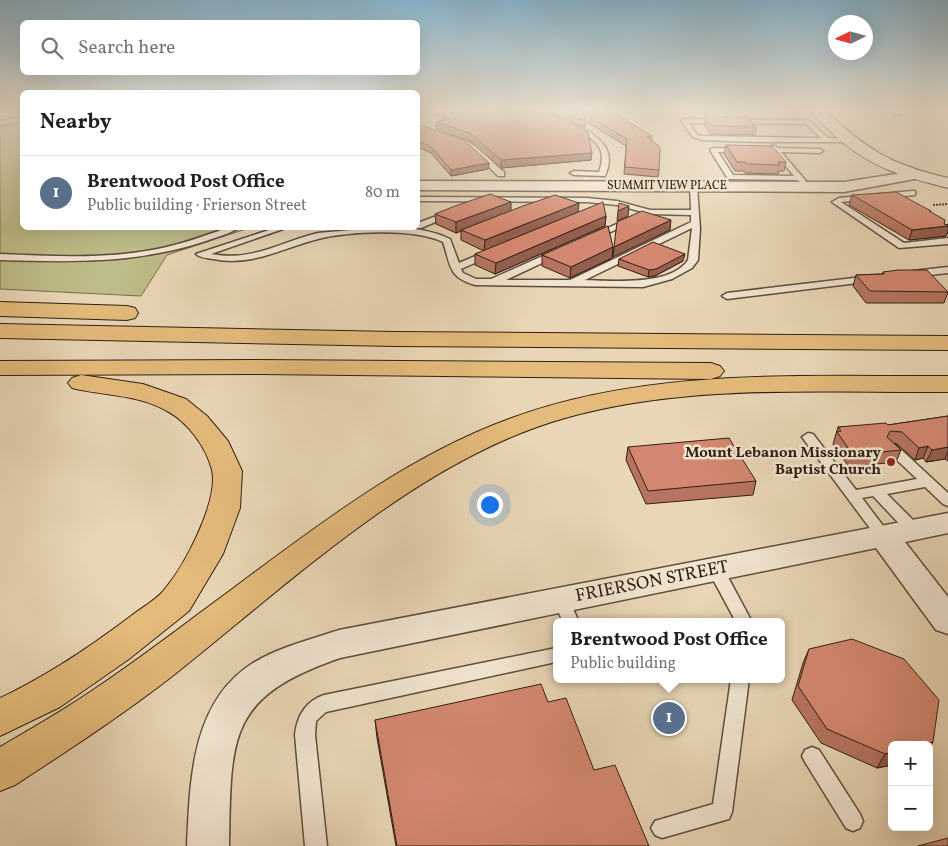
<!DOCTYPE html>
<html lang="en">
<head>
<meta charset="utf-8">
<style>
	body { margin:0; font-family:Vollkorn,serif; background:#f2f2f2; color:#202124 }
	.controls { position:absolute; right:15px; bottom:15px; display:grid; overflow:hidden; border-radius:8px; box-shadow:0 5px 20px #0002 }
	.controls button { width:45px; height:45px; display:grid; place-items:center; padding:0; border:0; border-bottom:1px solid #e0e0e0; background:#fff; color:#202124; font:25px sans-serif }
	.compass { position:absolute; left:828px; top:15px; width:45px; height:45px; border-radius:50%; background:#fff; box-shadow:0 5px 20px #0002; rotate:265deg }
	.you { position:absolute; left:489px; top:504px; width:18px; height:18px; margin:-12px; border:4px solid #fff; border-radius:50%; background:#1a73e8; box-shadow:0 0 0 8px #1a73e833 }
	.badge { display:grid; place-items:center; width:32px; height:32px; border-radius:50%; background:#8f2418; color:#fff; font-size:16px; font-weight:700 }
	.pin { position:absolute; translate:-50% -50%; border:2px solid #fff; box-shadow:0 1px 5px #0006 }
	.popup { position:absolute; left:553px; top:618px; width:232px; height:65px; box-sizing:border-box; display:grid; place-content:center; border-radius:8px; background:#fff; filter:drop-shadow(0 1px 4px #0005); font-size:16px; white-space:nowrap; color:#757577 }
	.popup b { font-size:19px; color:#202124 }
	.popup::after { content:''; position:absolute; left:50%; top:100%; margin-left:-10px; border:10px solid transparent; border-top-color:#fff }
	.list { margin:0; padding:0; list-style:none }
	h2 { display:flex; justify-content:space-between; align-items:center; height:65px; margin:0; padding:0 20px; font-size:21px }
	h2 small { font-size:16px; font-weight:400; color:#757577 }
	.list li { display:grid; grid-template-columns:32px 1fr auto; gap:15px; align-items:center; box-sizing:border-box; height:75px; padding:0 20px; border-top:1px solid #e0e0e0 }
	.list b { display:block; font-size:19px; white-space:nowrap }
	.list p { margin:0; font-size:16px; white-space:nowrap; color:#757577 }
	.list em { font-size:16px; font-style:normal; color:#757577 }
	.icon { flex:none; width:28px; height:28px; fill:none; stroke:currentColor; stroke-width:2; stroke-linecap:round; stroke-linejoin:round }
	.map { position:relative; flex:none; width:948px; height:846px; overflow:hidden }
	.search { position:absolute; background:#fff; box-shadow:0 5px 20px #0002; left:20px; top:20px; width:400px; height:55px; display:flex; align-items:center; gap:12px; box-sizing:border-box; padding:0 18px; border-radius:8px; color:#757577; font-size:19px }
	.panel { position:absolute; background:#fff; box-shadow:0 5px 20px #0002; left:20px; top:90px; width:400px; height:140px; border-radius:8px }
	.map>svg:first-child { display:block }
	.green { fill:#bebc88; stroke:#786e4e }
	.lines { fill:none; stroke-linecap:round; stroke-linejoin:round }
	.lane-casing { stroke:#5f4e3c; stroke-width:3 }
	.street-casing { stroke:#5f4e3c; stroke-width:3 }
	.secondary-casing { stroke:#312014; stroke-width:2 }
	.highway-casing { stroke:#312014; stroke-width:2 }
	.path { stroke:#312014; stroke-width:2; stroke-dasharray:2 1; stroke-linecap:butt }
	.lane { fill:#f1e4d0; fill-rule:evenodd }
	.street { fill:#f1e4d0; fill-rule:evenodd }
	.secondary { fill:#f1e4d0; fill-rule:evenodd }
	.highway { fill:#e4bb7b; fill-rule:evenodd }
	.wall { fill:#b67460; stroke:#312014 }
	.shaded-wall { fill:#945e4e; stroke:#312014 }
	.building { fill:#d48770; stroke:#312014 }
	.poi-dot { fill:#8f2418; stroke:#f1e4d0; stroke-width:2 }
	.labels { text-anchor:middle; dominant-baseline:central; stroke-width:5; stroke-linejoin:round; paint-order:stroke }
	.far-street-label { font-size:12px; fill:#312014; stroke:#f1e4d0 }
	.poi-label { font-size:15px; font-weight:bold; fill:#312014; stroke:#f1e4d0; text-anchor:end }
	.near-street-label { font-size:18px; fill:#312014; stroke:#f1e4d0 }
</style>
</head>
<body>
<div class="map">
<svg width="948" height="846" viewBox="0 0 948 846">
	<rect width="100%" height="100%" fill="#e9d6b6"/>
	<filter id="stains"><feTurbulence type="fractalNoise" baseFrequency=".004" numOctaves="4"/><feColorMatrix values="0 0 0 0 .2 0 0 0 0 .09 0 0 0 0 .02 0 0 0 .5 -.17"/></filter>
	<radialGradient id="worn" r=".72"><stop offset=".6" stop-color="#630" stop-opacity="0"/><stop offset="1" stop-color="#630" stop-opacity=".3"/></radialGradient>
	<polygon class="green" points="22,122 22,228 249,228 167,255 141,296 0,289 0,127"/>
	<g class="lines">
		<defs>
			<g id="lane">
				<polygon points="421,110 472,110 478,112 475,114 452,112 439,115"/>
				<polygon points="890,110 897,110 901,114 896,115"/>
				<polygon points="22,117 22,121 0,125 0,121"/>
				<path d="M684,119L808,120L828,138H849L852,140L849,142H757L702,140L693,137L681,121ZM689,123L806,124L821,138L702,136L697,135Z"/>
				<path d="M571,125C576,125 581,127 586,130C605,141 615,154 605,176L574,175L570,173L574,171L599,172C609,145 592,138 571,127Z"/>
				<path d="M452,136C468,135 492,162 504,172V176H498L471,149L452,138Z"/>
				<polygon points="773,145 778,148 820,149 823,151 820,153 781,152 806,181 802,183 797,180 728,179 710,150 713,148 742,149 742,151 740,152 718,152 733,175 794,176 774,152 760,152 757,150 770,148"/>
				<path d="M690,184L697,186L700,229L698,260L692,268L672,279L643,287L475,285C448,277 451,266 443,242C414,228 350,231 318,239C282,248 252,267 213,259C207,258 200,258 196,254L275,228H286L211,254C253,262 280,242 318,233C325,232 333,232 341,231C377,227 417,223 450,239L459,263L487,251H493V255L461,269L463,273L476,279H491L556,250L560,253L559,255L506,280H570L691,222V215L650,214L617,205L587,202L418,201V197L587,198L617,201L650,210H691ZM692,228L688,260C671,286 613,281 585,280Z"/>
				<polygon points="912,191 915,191 915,195 841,202 904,243 948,238 948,244 899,248 832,202 839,198"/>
				<polygon points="447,212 454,214 421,228 415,228 418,228 418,223"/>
				<polygon points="629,218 636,220 598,238 591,236"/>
				<path d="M227,228H238C230,234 216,237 206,241C136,264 72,262 0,260V254C49,256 98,259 146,251C174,247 201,237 227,228Z"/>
				<polygon points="948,267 948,273 913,277 908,274 913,271"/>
				<polygon points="871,276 874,277 874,281 727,299 722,296 727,293"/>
				<polygon points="808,433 813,434 856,490 917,479 884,448 886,445 896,445 948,493 948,506 943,504 925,487 887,494 918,525 920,529 918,533 908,533 873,496 862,498 890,535 888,539 878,539 802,437"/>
				<polygon points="716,564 722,566 752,622 736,622 708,570 710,566"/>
				<polygon points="561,594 567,596 579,622 563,622 553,600 555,596"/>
				<path d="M556,648V662L326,712L316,721L315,735L327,846H305L295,735C297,716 306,701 324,695Z"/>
				<polygon points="731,679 749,679 732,812 729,819 662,838 655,835 651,828 655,821 713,804"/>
				<polygon points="812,747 819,750 860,814 863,821 860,828 853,831 846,828 805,762 802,756 805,750"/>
			</g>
			<g id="street">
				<polygon points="915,171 920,172 922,175 920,178 844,192 418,190 418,181 844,182"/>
				<path d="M948,513V533L905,542L948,597V634L936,630L876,548L340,658C227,697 231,737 229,846H187C190,781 191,702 253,663C279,647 310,640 339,630Z"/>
			</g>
			<path id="secondary" d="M810,110H824C870,151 887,163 948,178V188C900,176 868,167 831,132C824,125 815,118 810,110Z"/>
			<g id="highway">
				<polygon points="0,302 127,306 135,308 138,313 135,318 127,320 0,316"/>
				<polygon points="0,324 395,332 948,336 948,350 395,346 0,338"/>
				<polygon points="259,360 711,363 720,366 724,371 720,376 711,379 259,374 0,375 0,361"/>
				<path d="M81,375L143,384L186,399L207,416L228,441L242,471L240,508L223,554L189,611L129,659L60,707L0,736V698C47,676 90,647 131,616C141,608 156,600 164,590C184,567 219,501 212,470C206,447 188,422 167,411C137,394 104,396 72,388L68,383L72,378Z"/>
				<path d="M948,376V392C822,393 688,383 565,418C420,459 292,581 175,674C124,714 70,749 15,785L0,791V747C30,729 61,712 90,692C140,659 187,622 235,587C321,523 408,456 509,419C648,367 802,377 948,376Z"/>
			</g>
		</defs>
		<use href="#lane" class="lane-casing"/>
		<use href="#street" class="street-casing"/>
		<use href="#secondary" class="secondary-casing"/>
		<use href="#highway" class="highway-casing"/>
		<polyline class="path" points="933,205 948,204"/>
		<use href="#lane" class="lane"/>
		<use href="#street" class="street"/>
		<use href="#secondary" class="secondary"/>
		<use href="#highway" class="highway"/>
	</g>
	<g class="wall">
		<polygon points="515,110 602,110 652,136 652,140 659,170 658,177 624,174 626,146 585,121 585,128 571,122 591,160 501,168 470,141 437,129 436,122 442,120 442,115 562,118 551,113"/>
		<polygon points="705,117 756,127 755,135 710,134 704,125"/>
		<polygon points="418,127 489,163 488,169 451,176 431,153 418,147"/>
		<polygon points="726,145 786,162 784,171 779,171 778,174 745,173 743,171 735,171 724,154"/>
		<polygon points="852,195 930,212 944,224 948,225 948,232 946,236 909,240 849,205"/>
		<polygon points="511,211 484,251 461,240 461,231 456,233 436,224 435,214"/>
		<polygon points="606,216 605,226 495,274 475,265 475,254"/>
		<polygon points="613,247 612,258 570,278 542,266 542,255"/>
		<polygon points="619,259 683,261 655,276 648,277 618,266"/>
		<polygon points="883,272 948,292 944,303 866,303 853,286 856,275 882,274"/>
		<polygon points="948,416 948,461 945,459 926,462 923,458 915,460 897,444 894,443 901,450 896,462 849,467 833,444 838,427 888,425"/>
		<polygon points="628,447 756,481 753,495 646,504 626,460"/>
		<polygon points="809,649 892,745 892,765 877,768 821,743 792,700 803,663"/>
		<polygon points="548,702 594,770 649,846 396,846 377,738 375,720"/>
	</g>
	<g class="shaded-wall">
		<polygon points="592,153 591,160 501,168 501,160"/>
		<polygon points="489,163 488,169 451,176 451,170"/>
		<polygon points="511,202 511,212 456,233 456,222"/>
		<polygon points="579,203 578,213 484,251 485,240"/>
		<polygon points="629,206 628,216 617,221 618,211"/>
		<polygon points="606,216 605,226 495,274 496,263"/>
		<polygon points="671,220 670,230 613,257 614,247"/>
		<polygon points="948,226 948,232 946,236 909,240 912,230"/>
		<polygon points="613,247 612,258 570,278 571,267"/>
		<polygon points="685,254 683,261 655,276 648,277 649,270"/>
		<polygon points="928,446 923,458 915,460 919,448"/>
		<polygon points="948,447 948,451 945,459 926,462 932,450"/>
		<polygon points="933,742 929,749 929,745 921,745"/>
		<polygon points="892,752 892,765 877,768 885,754"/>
	</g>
	<g class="building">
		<polygon points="463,110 491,110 550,114 568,120 588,133 592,153 501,160 470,133 436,122 449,119 442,115"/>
		<polygon points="559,110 602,110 616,114 652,136 647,137 660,147 659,170 625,167 627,139 583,113 585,121"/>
		<polygon points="705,117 748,117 756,127 712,126"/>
		<polygon points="423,126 464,140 489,163 451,170 431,147 418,141 418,127"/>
		<polygon points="726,145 772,146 786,162 778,162 780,165 747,164 745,162 737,162"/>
		<polygon points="896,192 931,211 929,211 945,220 944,224 948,225 948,226 912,230 852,195"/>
		<polygon points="490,194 511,202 456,222 435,214 455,206"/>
		<polygon points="555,195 579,203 485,240 461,230 523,206"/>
		<polygon points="603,202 606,216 496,263 475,254"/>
		<polygon points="619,203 629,206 618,211"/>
		<polygon points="642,211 671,220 614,247 617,222"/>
		<polygon points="608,226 613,247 571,267 542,255"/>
		<polygon points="653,242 685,254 656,269 649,270 619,259"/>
		<polygon points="898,270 927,270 948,292 870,291 856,275 884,274 883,272"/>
		<polygon points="948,416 948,447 932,450 928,446 919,448 902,432 890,431 887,437 901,450 853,455 837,432 841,431 838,427 886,423 888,425"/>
		<polygon points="729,438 756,481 648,491 628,447"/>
		<polygon points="852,639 904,659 939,700 933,742 921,745 892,745 892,752 885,754 827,729 798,686 809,649"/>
		<polygon points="541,684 548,702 566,698 594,770 615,765 649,846 397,846 375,720"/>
		<polygon points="948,838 948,846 918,846"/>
	</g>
	<linearGradient id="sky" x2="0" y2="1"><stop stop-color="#87b6d1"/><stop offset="0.48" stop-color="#f5edde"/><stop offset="1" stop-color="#f5edde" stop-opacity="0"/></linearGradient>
	<rect width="948" height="228" fill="url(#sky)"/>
	<circle class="poi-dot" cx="891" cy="462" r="5"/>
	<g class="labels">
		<g class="far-street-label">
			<text x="667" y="186">SUMMIT VIEW PLACE</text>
		</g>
		<g class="poi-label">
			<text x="881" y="453">Mount Lebanon Missionary<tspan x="881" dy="17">Baptist Church</tspan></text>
		</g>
		<g class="near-street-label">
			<text transform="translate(652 582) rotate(-11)">FRIERSON STREET</text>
		</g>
	</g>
	<rect width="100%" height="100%" filter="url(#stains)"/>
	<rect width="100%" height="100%" fill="url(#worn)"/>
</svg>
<div class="controls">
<button>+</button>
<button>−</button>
</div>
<svg class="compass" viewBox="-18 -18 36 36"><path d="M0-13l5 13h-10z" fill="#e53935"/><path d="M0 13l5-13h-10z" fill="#757577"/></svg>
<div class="you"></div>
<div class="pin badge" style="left:669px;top:718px;background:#5c6f8a">1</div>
<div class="popup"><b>Brentwood Post Office</b>Public building</div>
<div class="search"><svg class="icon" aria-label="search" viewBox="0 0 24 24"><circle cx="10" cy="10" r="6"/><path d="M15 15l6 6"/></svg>Search here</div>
<section class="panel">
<h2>Nearby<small></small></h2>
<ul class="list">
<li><span class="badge" style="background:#5c6f8a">1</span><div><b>Brentwood Post Office</b><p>Public building · Frierson Street</p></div><em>80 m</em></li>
</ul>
</section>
</div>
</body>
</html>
